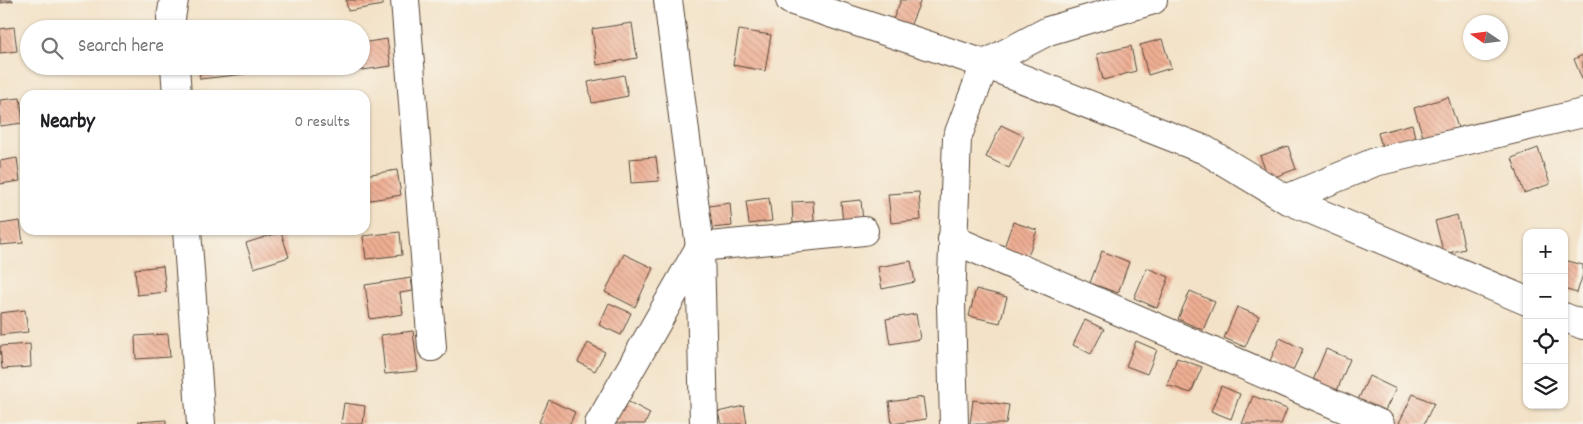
<!DOCTYPE html>
<html lang="en">
<head>
<meta charset="utf-8">
<style>
	body { margin:0; font-family:Dekko,sans-serif; background:#f2f2f2; color:#202124 }
	.controls { position:absolute; right:15px; bottom:15px; display:grid; overflow:hidden; border-radius:10px; box-shadow:0 1px 4px #0004 }
	.controls button { width:45px; height:45px; display:grid; place-items:center; padding:0; border:0; border-bottom:1px solid #e0e0e0; background:#fff; color:#202124; font:25px sans-serif }
	.compass { position:absolute; left:1463px; top:15px; width:45px; height:45px; border-radius:50%; background:#fff; box-shadow:0 1px 4px #0004; rotate:283deg }
	.list { margin:0; padding:0; list-style:none }
	h2 { display:flex; justify-content:space-between; align-items:center; height:65px; margin:0; padding:0 20px; font-size:21px }
	h2 small { font-size:16px; font-weight:400; color:#757577 }
	.icon { flex:none; width:28px; height:28px; fill:none; stroke:currentColor; stroke-width:2; stroke-linecap:round; stroke-linejoin:round }
	.map { position:relative; flex:none; width:1583px; height:424px; overflow:hidden }
	.search { position:absolute; background:#fff; box-shadow:0 1px 4px #0004; left:20px; top:20px; width:350px; height:55px; display:flex; align-items:center; gap:12px; box-sizing:border-box; padding:0 18px; border-radius:28px; color:#757577; font-size:19px }
	.panel { position:absolute; background:#fff; box-shadow:0 1px 4px #0004; left:20px; top:90px; width:350px; height:145px; border-radius:15px }
	.map>svg:first-child { display:block }
	.building { fill:url(#building-back-hatch) }
	.lines { fill:none; stroke-linecap:round; stroke-linejoin:round }
	.minor-casing { stroke:#574637; stroke-width:30 }
	.minor { stroke:#fff; stroke-width:28 }
</style>
</head>
<body>
<div class="map">
<svg width="1583" height="424" viewBox="0 0 1583 424">
	<defs>
		<pattern id="building-back-hatch" width="6" height="6" patternUnits="userSpaceOnUse" patternTransform="scale(1.25)"><rect width="6" height="6" fill="#efaf94"/><path d="M-1 5l2 2M0 0l6 6M5-1l2 2" fill="none" stroke="#c38f78"/></pattern>
	</defs>
	<rect width="100%" height="100%" fill="#f7f3e8"/>
	<filter id="ink" filterUnits="userSpaceOnUse"><feTurbulence type="fractalNoise" baseFrequency=".02" numOctaves="2"/><feDisplacementMap in="SourceGraphic" scale="10" xChannelSelector="R" yChannelSelector="G"/><feConvolveMatrix kernelMatrix="1 2 1 2 8 2 1 2 1" color-interpolation-filters="sRGB"/></filter>
	<filter id="wash" filterUnits="userSpaceOnUse"><feTurbulence type="fractalNoise" baseFrequency=".0096" numOctaves="4" result="noise"/><feDisplacementMap in="SourceGraphic" scale="20" xChannelSelector="R" yChannelSelector="G"/><feGaussianBlur stdDeviation="1.12" result="paint"/><feColorMatrix in="noise" values="0 0 0 0 0 0 0 0 0 0 0 0 0 0 0 0 0 1.4 0 .05"/><feComposite in="paint" operator="in"/></filter>
	<g filter="url(#wash)">
		<rect width="100%" height="100%" fill="#f3e2c7"/>
		<g id="blocks">
			<g class="building">
				<polygon points="0,0 13,0 13,1 0,3"/>
				<polygon points="346,0 383,0 383,5 348,11"/>
				<polygon points="901,0 921,0 908,31 891,24"/>
				<polygon points="632,23 637,58 597,65 592,29"/>
				<polygon points="14,27 17,51 0,53 0,29"/>
				<polygon points="739,30 771,35 765,71 733,65"/>
				<polygon points="387,39 391,66 356,71 356,66 361,66 361,43"/>
				<polygon points="1162,39 1171,68 1148,75 1140,45"/>
				<polygon points="1131,46 1136,71 1103,80 1097,54"/>
				<polygon points="1583,55 1583,82 1574,59"/>
				<polygon points="199,66 244,66 245,74 200,79"/>
				<polygon points="624,75 628,96 592,103 588,82"/>
				<polygon points="1448,97 1459,131 1425,143 1414,108"/>
				<polygon points="20,98 23,123 0,126 0,100"/>
				<polygon points="1412,124 1416,141 1383,150 1378,133"/>
				<polygon points="1001,125 1024,136 1009,168 986,157"/>
				<polygon points="1288,146 1296,169 1269,179 1260,156"/>
				<polygon points="1538,148 1550,184 1524,193 1512,158"/>
				<polygon points="656,157 659,181 631,183 629,159"/>
				<polygon points="17,158 20,181 0,184 0,161"/>
				<polygon points="397,170 401,195 365,201 365,175"/>
				<polygon points="919,192 921,220 891,223 888,194"/>
				<polygon points="769,198 772,221 749,224 746,201"/>
				<polygon points="861,200 863,222 843,224 841,202"/>
				<polygon points="813,201 814,221 793,223 792,202"/>
				<polygon points="730,203 732,226 711,228 709,206"/>
				<polygon points="1457,215 1465,249 1444,254 1435,221"/>
				<polygon points="20,221 23,243 0,245 0,224"/>
				<polygon points="1013,222 1037,230 1027,259 1003,250"/>
				<polygon points="281,232 289,257 254,268 246,243"/>
				<polygon points="400,232 402,255 366,259 363,236"/>
				<polygon points="1102,251 1129,262 1118,293 1090,283"/>
				<polygon points="624,254 653,268 635,307 605,292"/>
				<polygon points="1564,260 1583,265 1583,274 1577,293 1564,289"/>
				<polygon points="911,261 915,282 882,289 878,267"/>
				<polygon points="163,266 166,292 137,295 135,269"/>
				<polygon points="1147,268 1169,277 1157,308 1134,298"/>
				<polygon points="411,278 413,291 400,293 403,314 370,319 365,285"/>
				<polygon points="976,289 1007,297 1000,323 969,316"/>
				<polygon points="1190,291 1215,302 1203,330 1178,319"/>
				<polygon points="609,303 631,313 621,335 599,325"/>
				<polygon points="1237,307 1259,316 1245,347 1224,338"/>
				<polygon points="25,310 28,332 0,335 0,313"/>
				<polygon points="916,314 920,339 890,344 886,319"/>
				<polygon points="1085,320 1104,329 1091,354 1073,345"/>
				<polygon points="413,331 418,371 385,374 381,335"/>
				<polygon points="168,334 170,357 136,359 135,336"/>
				<polygon points="1280,338 1303,349 1292,372 1270,361"/>
				<polygon points="1136,341 1157,350 1147,374 1126,366"/>
				<polygon points="588,343 605,352 595,371 578,362"/>
				<polygon points="30,344 31,367 2,369 0,346"/>
				<polygon points="1326,349 1350,359 1336,393 1312,383"/>
				<polygon points="1177,358 1202,367 1191,393 1167,385"/>
				<polygon points="1369,376 1396,389 1383,414 1357,402"/>
				<polygon points="1221,386 1240,394 1231,419 1211,411"/>
				<polygon points="1413,394 1434,403 1424,424 1401,424 1399,423"/>
				<polygon points="1253,396 1287,409 1281,424 1242,424"/>
				<polygon points="923,397 926,419 892,424 889,402"/>
				<polygon points="549,400 575,412 570,424 543,424 539,422"/>
				<polygon points="973,400 1009,405 1006,424 970,424"/>
				<polygon points="627,401 650,413 645,424 614,424"/>
				<polygon points="344,403 365,406 363,424 341,424"/>
				<polygon points="744,406 747,424 721,424 718,412"/>
				<polygon points="166,420 166,424 138,424 138,422"/>
			</g>
		</g>
	</g>
	<g filter="url(#ink)">
		<use href="#blocks" fill-opacity="0" stroke="#574637" stroke-width="1"/>
		<g class="lines">
			<defs>
				<g id="minor">
					<polyline points="405,0 432,347"/>
					<polyline points="668,0 700,247 704,424"/>
					<polyline points="790,0 985,64 1205,150 1286,199 1527,301"/>
					<polyline points="172,29 171,18 174,0"/>
					<polyline points="175,66 177,95"/>
					<polyline points="1286,199 1375,162 1583,113"/>
					<polyline points="187,230 201,424"/>
					<polyline points="952,239 1380,424"/>
					<polyline points="1564,317 1583,325"/>
					<polyline points="599,424 700,247 864,231"/>
					<polyline points="954,424 951,304 957,138 985,64 1048,31 1153,0"/>
				</g>
			</defs>
			<use href="#minor" class="minor-casing"/>
			<use href="#minor" class="minor"/>
		</g>
	</g>
</svg>
<div class="controls">
<button>+</button>
<button>−</button>
<button><svg class="icon" aria-label="locate" viewBox="0 0 24 24"><circle cx="12" cy="12" r="6"/><path d="M12 2v4M12 18v4M2 12h4M18 12h4"/></svg></button>
<button><svg class="icon" aria-label="layers" viewBox="0 0 24 24"><path d="M12 4l9 5-9 5-9-5zM3 14l9 5 9-5"/></svg></button>
</div>
<svg class="compass" viewBox="-18 -18 36 36"><path d="M0-13l5 13h-10z" fill="#e53935"/><path d="M0 13l5-13h-10z" fill="#757577"/></svg>
<div class="search"><svg class="icon" aria-label="search" viewBox="0 0 24 24"><circle cx="10" cy="10" r="6"/><path d="M15 15l6 6"/></svg>Search here</div>
<section class="panel">
<h2>Nearby<small>0 results</small></h2>
<ul class="list">
</ul>
</section>
</div>
</body>
</html>
